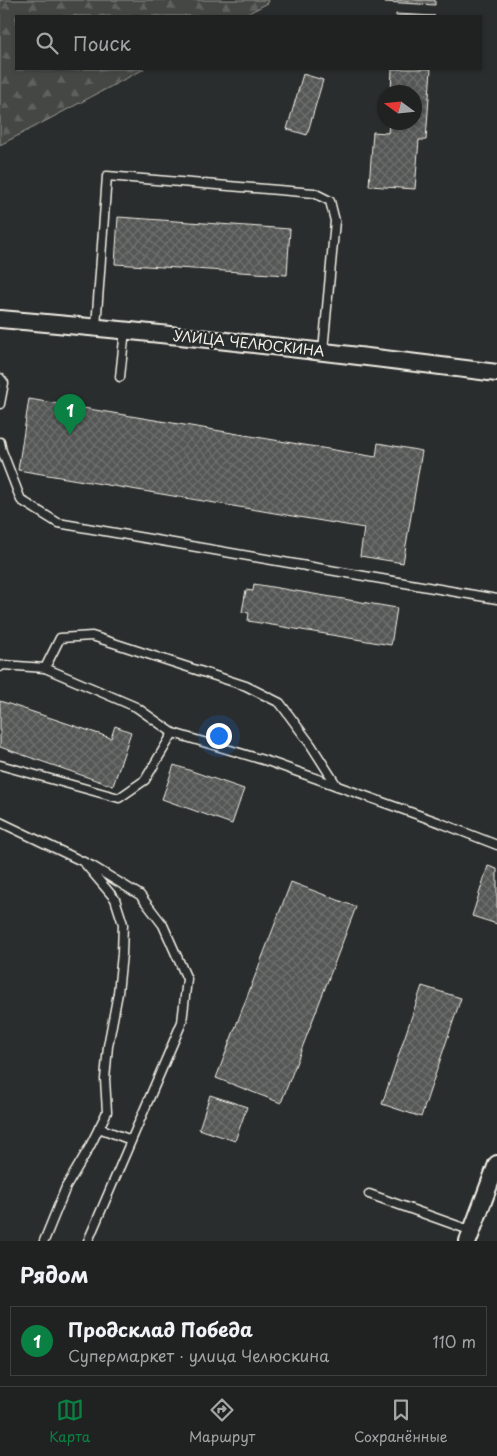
<!DOCTYPE html>
<html lang="ru">
<head>
<meta charset="utf-8">
<style>
	body { margin:0; font-family:"Playpen Sans",sans-serif; background:#2d2f2f; color:#f1f3f6 }
	.compass { position:absolute; left:377px; top:85px; width:45px; height:45px; border-radius:50%; background:#202222; box-shadow:0 1px 4px #0004; rotate:285deg }
	.you { position:absolute; left:218px; top:735px; width:18px; height:18px; margin:-12px; border:4px solid #fff; border-radius:50%; background:#1a73e8; box-shadow:0 0 0 8px #1a73e833 }
	.badge { display:grid; place-items:center; width:32px; height:32px; border-radius:50%; background:#0b8043; color:#fff; font-size:16px; font-weight:700 }
	.pin { position:absolute; translate:-50% -41px; filter:drop-shadow(0 1px 2px #0008) }
	.pin::after { content:''; position:absolute; top:26px; width:18px; height:15px; background:inherit; clip-path:polygon(0 0,100% 0,50% 100%) }
	.list { margin:0; padding:0; list-style:none }
	h2 { display:flex; justify-content:space-between; align-items:center; height:65px; margin:0; padding:0 20px; font-size:21px }
	h2 small { font-size:16px; font-weight:400; color:#a2a4a5 }
	.list li { display:grid; grid-template-columns:32px 1fr auto; gap:15px; align-items:center; box-sizing:border-box; height:70px; margin:0 10px 10px; padding:0 10px; border:1px solid #3d3f40; border-radius:0px }
	.list b { display:block; font-size:19px; white-space:nowrap }
	.list p { margin:0; font-size:16px; white-space:nowrap; color:#a2a4a5 }
	.list em { font-size:16px; font-style:normal; color:#a2a4a5 }
	.icon { flex:none; width:28px; height:28px; fill:none; stroke:currentColor; stroke-width:2; stroke-linecap:round; stroke-linejoin:round }
	.map { position:relative; flex:none; width:497px; height:1241px; overflow:hidden }
	.search { position:absolute; background:#202222; box-shadow:0 1px 4px #0004; left:15px; right:15px; top:15px; height:55px; display:flex; align-items:center; gap:12px; box-sizing:border-box; padding:0 18px; border-radius:0px; color:#a2a4a5; font-size:19px }
	.sheet { height:145px; background:#202222 }
	nav { display:flex; justify-content:space-around; align-items:center; box-sizing:border-box; height:70px; border-top:1px solid #3d3f40; background:#202222; font-size:14px; color:#a2a4a5 }
	nav a { display:grid; justify-items:center; gap:2px }
	nav .on { color:#0b8043 }
	.map>svg:first-child { display:block }
	.forest { fill:url(#forest-firs); stroke:#9c9c96 }
	.building { fill:url(#building-cross-hatch); stroke:#f4f1e8 }
	.lines { fill:none; stroke-linecap:round; stroke-linejoin:round }
	.lane-casing { stroke:#f4f1e8; stroke-width:11 }
	.street-casing { stroke:#f4f1e8; stroke-width:20 }
	.lane { stroke:#2a2d2e; stroke-width:8 }
	.street { stroke:#2a2d2e; stroke-width:16 }
	.labels { text-anchor:middle; dominant-baseline:central; stroke-width:4.5; stroke-linejoin:round; paint-order:stroke }
	.street-label { font-size:14px; fill:#f4f1e8; stroke:#2a2d2e }
</style>
</head>
<body>
<div class="map">
<svg width="497" height="1241" viewBox="0 0 497 1241">
	<defs>
		<pattern id="forest-firs" width="22" height="20" patternUnits="userSpaceOnUse" patternTransform="scale(1.25)"><rect width="22" height="20" fill="#444645"/><path d="M5 1l3.5 6h-7zM16 11l3.5 6h-7z" fill="#606160"/></pattern>
		<pattern id="building-cross-hatch" width="8" height="8" patternUnits="userSpaceOnUse" patternTransform="scale(1.25)"><rect width="8" height="8" fill="#555756"/><path d="M0 0l8 8M0 8l8-8" fill="none" stroke="#6e706e"/></pattern>
	</defs>
	<rect width="100%" height="100%" fill="#2a2d2e"/>
	<filter id="ink" filterUnits="userSpaceOnUse"><feTurbulence type="fractalNoise" baseFrequency=".02" numOctaves="2"/><feDisplacementMap in="SourceGraphic" scale="10" xChannelSelector="R" yChannelSelector="G"/><feConvolveMatrix kernelMatrix="1 2 1 2 8 2 1 2 1" color-interpolation-filters="sRGB"/></filter>
	<g filter="url(#ink)">
		<polygon class="forest" points="0,0 269,0 268,3 243,16 16,16 16,69 144,69 0,145"/>
		<g class="building">
			<polygon points="385,0 435,0 435,5 385,2"/>
			<polygon points="396,14 435,16 396,16"/>
			<polygon points="392,69 431,69 426,140 419,140 415,189 369,186 373,132 388,133 389,122 414,122 414,92 391,92"/>
			<polygon points="303,74 323,80 307,135 287,129"/>
			<polygon points="118,217 290,229 287,275 115,264"/>
			<polygon points="29,399 376,457 378,443 422,451 403,563 360,556 364,528 18,470"/>
			<polygon points="254,584 397,608 391,645 248,621 249,613 242,612 246,590 253,591"/>
			<polygon points="0,701 111,738 115,726 131,732 113,786 0,747"/>
			<polygon points="174,765 244,789 232,824 162,799"/>
			<polygon points="488,866 497,869 497,924 472,916"/>
			<polygon points="291,882 356,907 281,1103 216,1078"/>
			<polygon points="422,986 461,998 421,1117 382,1104"/>
			<polygon points="210,1095 247,1107 235,1141 199,1129"/>
		</g>
		<g class="lines">
			<defs>
				<g id="lane">
					<polyline points="96,327 107,176 314,193 330,201 335,221 323,351"/>
					<polyline points="120,377 125,330"/>
					<polyline points="0,378 4,383 0,404"/>
					<polyline points="0,442 2,451 21,500 58,523 497,599"/>
					<polyline points="0,667 3,665 45,668 136,707 173,733 270,762 438,822 497,845"/>
					<polyline points="45,668 60,638 92,636 246,686 280,703 311,745 337,786"/>
					<polyline points="0,765 119,798 145,780 173,733"/>
					<polyline points="0,822 92,866 140,895 163,925 187,979 182,1022 88,1241"/>
					<polyline points="99,1128 131,1140"/>
					<polyline points="369,1194 472,1231"/>
					<polyline points="44,1241 66,1187 89,1148 107,1112 105,1079 108,1046 118,993 122,954 123,924 115,899 86,865"/>
				</g>
				<g id="street">
					<path d="M0,319C166,333 332,352 497,373"/>
					<polyline points="468,1241 497,1164"/>
				</g>
			</defs>
			<use href="#lane" class="lane-casing"/>
			<use href="#street" class="street-casing"/>
			<use href="#lane" class="lane"/>
			<use href="#street" class="street"/>
		</g>
	</g>
	<g class="labels">
		<g class="street-label">
			<text transform="translate(249 343) rotate(6)">УЛИЦА ЧЕЛЮСКИНА</text>
		</g>
	</g>
</svg>
<svg class="compass" viewBox="-18 -18 36 36"><path d="M0-13l5 13h-10z" fill="#e53935"/><path d="M0 13l5-13h-10z" fill="#a2a4a5"/></svg>
<div class="you"></div>
<div class="pin badge" style="left:70px;top:435px">1</div>
<div class="search"><svg class="icon" aria-label="search" viewBox="0 0 24 24"><circle cx="10" cy="10" r="6"/><path d="M15 15l6 6"/></svg>Поиск</div>
</div>
<section class="sheet">
<h2>Рядом<small></small></h2>
<ul class="list">
<li><span class="badge">1</span><div><b>Продсклад Победа</b><p>Супермаркет · улица Челюскина</p></div><em>110 m</em></li>
</ul>
</section>
<nav>
<a class="on"><svg class="icon" aria-label="map" viewBox="0 0 24 24"><path d="M3 6l6-2 6 2 6-2v14l-6 2-6-2-6 2zM9 4v14M15 6v14"/></svg>Карта</a>
<a><svg class="icon" aria-label="directions" viewBox="0 0 24 24"><path d="M12 3l9 9-9 9-9-9zM9 14v-3h6M13 9l2 2-2 2"/></svg>Маршрут</a>
<a><svg class="icon" aria-label="saved" viewBox="0 0 24 24"><path d="M7 4h10v16l-5-4-5 4z"/></svg>Сохранённые</a>
</nav>
</body>
</html>
